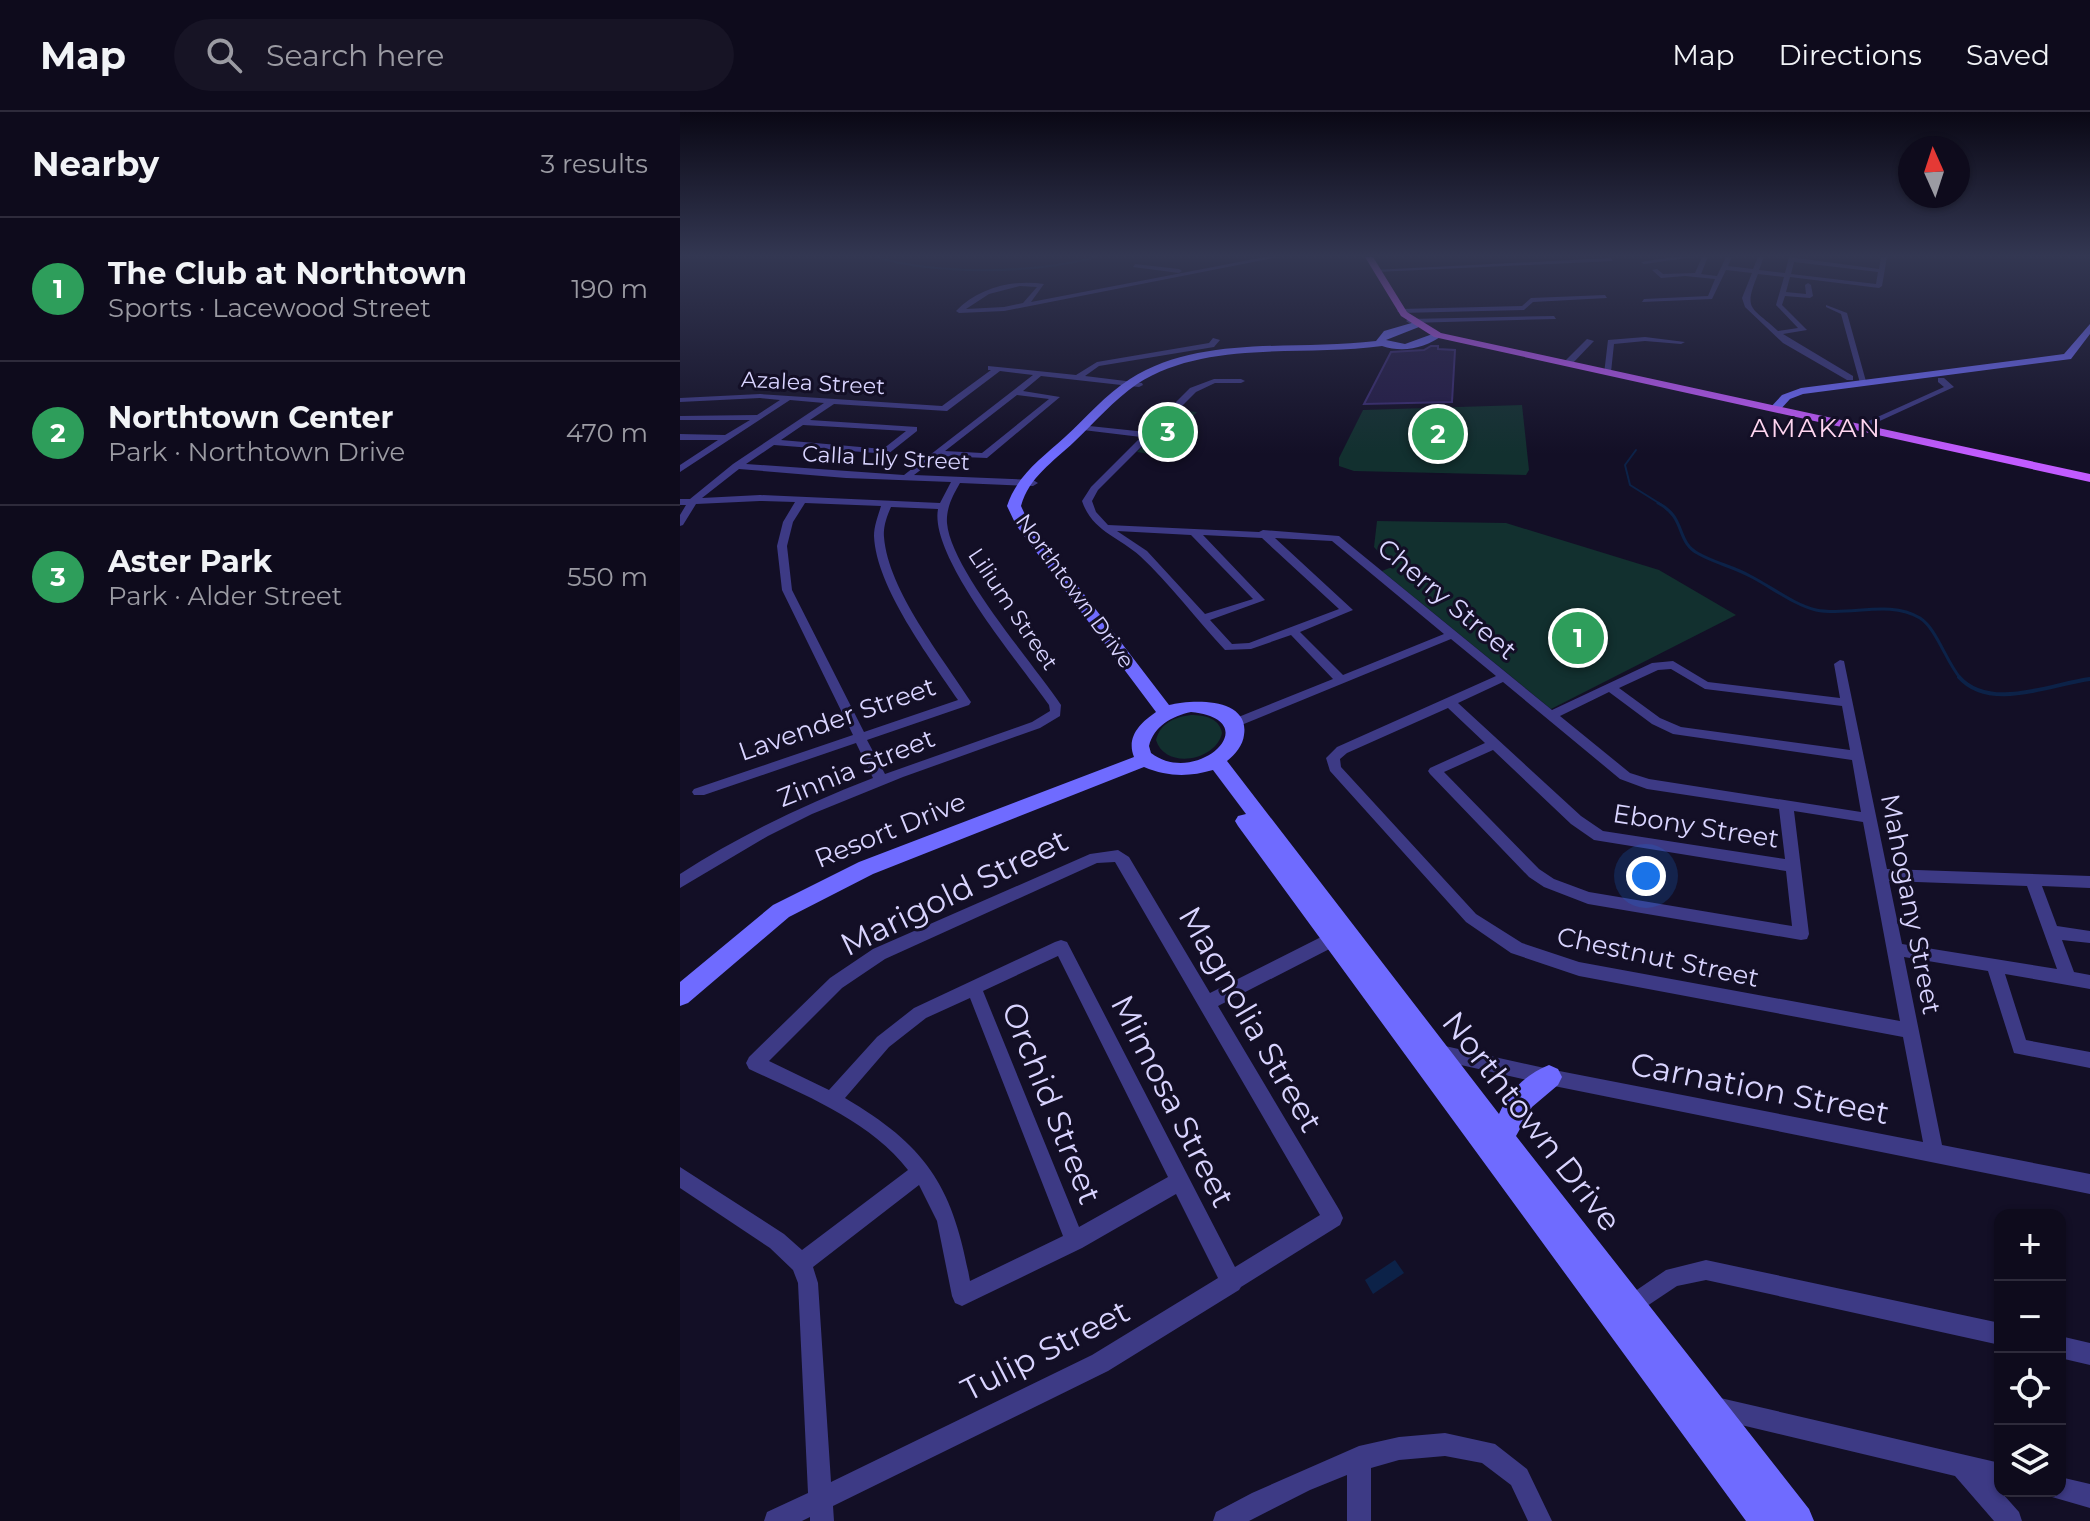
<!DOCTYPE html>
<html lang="en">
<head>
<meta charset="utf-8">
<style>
	body { margin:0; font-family:Montserrat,sans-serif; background:#171425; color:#f1f3f6 }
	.controls { position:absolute; right:24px; bottom:24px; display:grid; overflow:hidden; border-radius:16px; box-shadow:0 2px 6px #0004 }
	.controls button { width:72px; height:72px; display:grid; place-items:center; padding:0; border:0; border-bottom:2px solid #2e2b3b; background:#0e0b1c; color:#f1f3f6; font:40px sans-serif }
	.compass { position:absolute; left:1218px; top:24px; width:72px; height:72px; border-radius:50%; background:#0e0b1c; box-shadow:0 2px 6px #0004; rotate:357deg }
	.you { position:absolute; left:966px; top:764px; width:28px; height:28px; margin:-20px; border:6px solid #fff; border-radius:50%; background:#1a73e8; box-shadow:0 0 0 12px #1a73e833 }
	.badge { display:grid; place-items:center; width:52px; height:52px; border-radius:50%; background:#b45309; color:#fff; font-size:26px; font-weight:700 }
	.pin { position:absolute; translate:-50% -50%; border:4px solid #fff; box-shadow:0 2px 8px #0006 }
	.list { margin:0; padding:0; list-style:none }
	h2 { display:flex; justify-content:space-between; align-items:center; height:104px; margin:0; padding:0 32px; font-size:34px }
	h2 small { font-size:26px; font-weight:400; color:#9b9ba3 }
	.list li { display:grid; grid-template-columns:52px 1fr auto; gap:24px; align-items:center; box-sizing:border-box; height:144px; padding:0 32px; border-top:2px solid #2e2b3b }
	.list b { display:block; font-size:30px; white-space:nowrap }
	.list p { margin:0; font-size:26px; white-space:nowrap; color:#9b9ba3 }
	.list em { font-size:26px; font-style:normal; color:#9b9ba3 }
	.icon { flex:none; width:44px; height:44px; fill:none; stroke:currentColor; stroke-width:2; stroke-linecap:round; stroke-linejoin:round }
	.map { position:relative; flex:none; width:1410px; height:1409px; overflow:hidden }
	header { display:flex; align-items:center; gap:48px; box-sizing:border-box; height:112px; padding:0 40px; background:#0e0b1c; border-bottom:2px solid #2e2b3b }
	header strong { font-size:38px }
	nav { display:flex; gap:44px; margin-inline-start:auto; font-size:28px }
	.search { width:560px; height:72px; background:#171425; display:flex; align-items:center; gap:20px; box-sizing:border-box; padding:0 28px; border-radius:44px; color:#9b9ba3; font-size:30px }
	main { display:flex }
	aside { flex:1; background:#0e0b1c }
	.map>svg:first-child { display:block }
	.green { fill:#12302f }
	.water { fill:#0c2248 }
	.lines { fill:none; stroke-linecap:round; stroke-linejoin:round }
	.stream-far2 { stroke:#0c2248; stroke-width:2 }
	.stream-far1 { stroke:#0c2248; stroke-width:3 }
	.stream { stroke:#0c2248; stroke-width:4 }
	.building { fill:#241b47; stroke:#3b2d73; stroke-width:2 }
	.street { fill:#3d3a85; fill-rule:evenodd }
	.secondary { fill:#6f6bff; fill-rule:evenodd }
	.primary { fill:#c25bff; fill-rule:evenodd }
	.labels { text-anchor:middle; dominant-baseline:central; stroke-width:6; stroke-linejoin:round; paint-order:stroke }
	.far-street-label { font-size:22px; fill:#d9d4ff; stroke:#130f26 }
	.far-quarter-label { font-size:26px; letter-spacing:2px; fill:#ffd6f0; stroke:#130f26 }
	.street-label { font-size:26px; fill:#d9d4ff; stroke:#130f26 }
	.near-street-label { font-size:32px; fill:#d9d4ff; stroke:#130f26 }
</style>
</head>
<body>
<header>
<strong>Map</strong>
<div class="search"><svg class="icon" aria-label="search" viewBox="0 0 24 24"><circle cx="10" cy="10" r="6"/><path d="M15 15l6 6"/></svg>Search here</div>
<nav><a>Map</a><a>Directions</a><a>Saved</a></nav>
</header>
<main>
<aside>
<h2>Nearby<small>3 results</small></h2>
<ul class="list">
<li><span class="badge" style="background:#2e9e5b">1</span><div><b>The Club at Northtown</b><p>Sports · Lacewood Street</p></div><em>190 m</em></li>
<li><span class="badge" style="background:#2e9e5b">2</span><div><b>Northtown Center</b><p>Park · Northtown Drive</p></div><em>470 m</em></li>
<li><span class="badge" style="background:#2e9e5b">3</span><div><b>Aster Park</b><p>Park · Alder Street</p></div><em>550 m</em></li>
</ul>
</aside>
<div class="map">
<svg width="1410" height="1409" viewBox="0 0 1410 1409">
	<rect width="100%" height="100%" fill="#130f26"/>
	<g class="green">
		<polygon points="842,293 849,358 846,363 674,359 659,354 659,346 683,298"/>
		<polygon points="498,298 517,300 477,343 457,340"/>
		<polygon points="697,409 826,411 979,458 1056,503 871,597 702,459 712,455 694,435"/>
		<path d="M511,603C525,603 539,606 542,621C536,649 485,658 476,628C480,611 495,605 511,603Z"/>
	</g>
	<polygon class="water" points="715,1148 724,1161 693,1182 685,1168"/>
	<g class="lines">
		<g class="stream-far2">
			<path d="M196,145C257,163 354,162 416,145"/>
			<polyline points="956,338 945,353 950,373 982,393"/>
		</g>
		<path class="stream-far1" d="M978,391C1007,406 995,430 1019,442C1035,451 1054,455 1070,464C1090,474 1114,493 1136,498C1170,505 1208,487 1240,506C1257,517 1266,550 1281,567"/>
		<path class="stream" d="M1279,565C1310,600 1371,572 1410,567"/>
	</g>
	<polygon class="building" points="751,234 758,234 758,237 775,238 772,290 684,292 711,240 744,238"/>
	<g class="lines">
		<g class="street">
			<path d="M585,145H598L324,199L279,201L276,199C298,176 333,167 364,172L351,190ZM340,174L357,175L343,191L324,195L286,197L309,182Z"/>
			<polygon points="993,145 1014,145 964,152 961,150"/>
			<path d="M1022,145H1028L1021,162L1037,164L1046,145H1052L1048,154L1073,157L1078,145H1084L1079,158L1105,161L1109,145L1199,157L1201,145H1207L1202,174L1199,176L1110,165L1106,180L1126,182L1125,173L1128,171L1131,173L1133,184L1130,186L1105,184L1102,193L1127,218L1103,222L1173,264V268H1167L1103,231L1065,195L1062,186L1072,161L1046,158L1032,187L962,190L964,187L1028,184L1035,167L1005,164L981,166L972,158L977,157L983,162L1015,161ZM1114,150L1198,160L1196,172L1111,162ZM1078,162L1104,165L1096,193L1118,216L1098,219C1071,194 1063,199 1078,162Z"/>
			<polygon points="931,146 933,149 696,160 693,158"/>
			<polygon points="455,152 499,157 502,159 499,161 453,155"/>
			<polygon points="925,183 927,186 853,190 844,198 720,201 717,199 720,197 842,194 851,186"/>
			<polygon points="1146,193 1167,201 1187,273 1180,271 1161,202 1146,195"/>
			<polygon points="874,204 876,207 729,211 726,209 729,207"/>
			<polygon points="965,225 1005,230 1001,232 965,229 934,232 931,260 924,262 928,228"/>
			<path d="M533,226L540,228L534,235L419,254L405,264L462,271L463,273L459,275L361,264L343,279L380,285L307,346L259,344L234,363L353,368L358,371L353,374L280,371C273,383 266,396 267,411C271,458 353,551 381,593L380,604L360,616L223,665L132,702L88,724L0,776V762C61,723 125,692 193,666L176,631L24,683H14L12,680L14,677L173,623L102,478L97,434L103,410L115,390L80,389L16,392L3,413L0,414V403L6,393H0V387H10L53,352L144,291L110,288L0,360V353L38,328H0V322L45,323L70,308H0V304L77,303L100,288L80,286L0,290V286L80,282L262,294L311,258H308V254L396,263L417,250L529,231ZM320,259L353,263L224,363L66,352L94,333L208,342L237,319V315L130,308L154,292L267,299ZM337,283L369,287L302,341L265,339ZM123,313L226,319L203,337L101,328ZM59,357L166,366L271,370L260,391L80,383L22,386ZM125,391L201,394C198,404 194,414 194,424C196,475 250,546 278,588L184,620L112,478L107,434L113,410ZM211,395L258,397C249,445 340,552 369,593L370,599L352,610L205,662L187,628L289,593L291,590C263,546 208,478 204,425C203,415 207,404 211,395Z"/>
			<polygon points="907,227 914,229 891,253 885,253 885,249"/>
			<polygon points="1258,266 1264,266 1274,275 1180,318 1173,316 1264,275 1258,270"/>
			<path d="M534,267H561L565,269L561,271H535L516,280L418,378L412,389L416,400L428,413L579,420L583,418L659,424L872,598L972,551L993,549L1028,570L1160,586L1154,552L1160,548L1164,549L1207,757L1410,764V776L1362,774L1377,814L1410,819V831L1382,828L1394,860L1410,863V877L1325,862L1346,928L1410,940V956L1334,941L1308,859L1224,845L1262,1033L1410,1062V1082L869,973L750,946L747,940L750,934L756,932L869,957L1243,1030L1223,925L899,864L831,841L786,810L650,659L646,646L657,635L816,564L771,527L559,614H551L549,611L551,608L653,567L611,523L571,537L545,538C518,509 489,471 460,444C439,425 412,419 402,389L411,375L461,325L403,318L400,317V313L466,320L510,276ZM437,419L511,423L573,487L525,502L467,439ZM523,423L582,426L659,497L569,531L552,532L530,508L585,488ZM595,426L652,429L764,522L663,563L620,520L673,498ZM991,557L1025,577L1162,594L1170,638L1001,615L980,606L939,576L978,558ZM823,570L940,667L967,677L1099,697L1105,747L923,719L901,704L778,591ZM929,580L972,612L993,622L1172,648L1181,700L969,667L950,661L880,604ZM768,596L805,631L750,656L748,659L750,662L849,765L864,775L908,792L1121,828L1127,827L1129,822L1114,699L1183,710L1220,909L899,850L842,831L796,802L661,655L660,647L667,641ZM813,638L891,712L914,728L1106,759L1112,814L909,780L874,767L859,757L764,660ZM1209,769L1347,774L1377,857L1222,832Z"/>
			<path d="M438,738L449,745L530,881L653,819L659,818L665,819L667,824L665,829L538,894L660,1099L663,1106L660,1113L561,1175L559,1178L428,1259L153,1394L154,1409H130V1405L122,1409H84L87,1400L128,1381L118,1171L113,1158L90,1136L0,1076V1055L104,1122L122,1138L228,1058C189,1008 124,983 69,957L66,951L69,945L150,866L193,837L410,742ZM435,750L640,1103L555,1155L387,830L381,828L375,830L234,896L197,925L149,978L89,949L162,876L205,847L417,751ZM378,844L488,1065L399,1115L303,879ZM290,886L383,1124L290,1169C273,1075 248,1035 165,986L209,935L246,906ZM239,1073L257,1109L272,1184L275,1191L282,1194L402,1136L496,1082L538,1166L412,1243L151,1370L138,1171L133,1155Z"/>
			<polygon points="1026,1148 1320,1211 1320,1233 1026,1168 997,1174 949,1206 942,1202 938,1195 942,1188 986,1158"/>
			<polygon points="1380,1224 1410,1231 1410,1253 1380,1246"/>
			<polygon points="1036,1285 1320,1351 1320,1375 1315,1373 1339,1400 1342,1409 1314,1409 1275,1364 1036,1307 1028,1304 1025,1296 1028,1288"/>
			<polygon points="765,1321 815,1332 847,1357 872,1409 848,1409 831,1373 802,1351 765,1344 719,1348 691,1356 691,1409 667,1409 667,1363 630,1378 569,1409 533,1409 536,1400 572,1381 679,1334 719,1325"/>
			<polygon points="1380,1365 1410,1372 1410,1396 1372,1385 1369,1379 1380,1379"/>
		</g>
		<g class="secondary">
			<path d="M735,210L740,213L739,215L706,228L725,232L758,220L763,223C745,236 724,241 702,234C624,245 527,227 457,272C434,288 415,310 394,330C373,350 349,365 341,394L348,409L489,593C512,587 570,585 564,623C563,633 555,643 547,649L819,1002C829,979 846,962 869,953L878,957L882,965L878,973L852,995L836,1024L1129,1397L1134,1409H1066L558,714L555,709L558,704L566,702L533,658C509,665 488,665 464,655L193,762L109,805L8,891L0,894V870L93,793L179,750L454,645C446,625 460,611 476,600L336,413L327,394C337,363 362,346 385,325C407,305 425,283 450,267C521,222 616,239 696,229L704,219ZM511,600C589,608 517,676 471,641L469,634C474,614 492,604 511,600Z"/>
			<polygon points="1410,212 1410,222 1391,247 1123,282 1110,287 1099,299 1089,297 1102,283 1121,276 1384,242"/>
		</g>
		<polygon class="primary" points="685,145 693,145 727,200 761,221 1410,362 1410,370 754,225 721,204"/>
	</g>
	<linearGradient id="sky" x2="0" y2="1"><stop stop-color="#0a0815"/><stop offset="0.42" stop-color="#333752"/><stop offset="1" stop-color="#333752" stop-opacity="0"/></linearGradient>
	<rect width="1410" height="342" fill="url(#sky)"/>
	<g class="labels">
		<g class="far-street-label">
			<text transform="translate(133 271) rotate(3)">Azalea Street</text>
			<text transform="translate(206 346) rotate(3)">Calla Lily Street</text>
			<text transform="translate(395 479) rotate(54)">Northtown Drive</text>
			<text transform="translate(333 497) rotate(56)">Lilium Street</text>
		</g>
		<g class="far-quarter-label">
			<text x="1136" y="316">AMAKAN</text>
		</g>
		<g class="street-label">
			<text transform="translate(767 487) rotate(40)">Cherry Street</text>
			<text transform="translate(157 607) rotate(-19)">Lavender Street</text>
			<text transform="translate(176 656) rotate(-22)">Zinnia Street</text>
			<text transform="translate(1016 714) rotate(9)">Ebony Street</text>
			<text transform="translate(210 718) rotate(-22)">Resort Drive</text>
			<text transform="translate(1231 792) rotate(79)">Mahogany Street</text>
			<text transform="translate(978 845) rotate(12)">Chestnut Street</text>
		</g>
		<g class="near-street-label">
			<text transform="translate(274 780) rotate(-26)">Marigold Street</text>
			<text transform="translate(571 907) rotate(60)">Magnolia Street</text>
			<text transform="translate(1080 976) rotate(11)">Carnation Street</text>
			<text transform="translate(493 989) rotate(63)">Mimosa Street</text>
			<text transform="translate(372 991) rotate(68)">Orchid Street</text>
			<text transform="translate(852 1009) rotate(52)">Northtown Drive</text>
			<text transform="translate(365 1238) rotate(-27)">Tulip Street</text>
		</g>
	</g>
</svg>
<div class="controls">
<button>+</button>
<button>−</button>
<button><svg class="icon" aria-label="locate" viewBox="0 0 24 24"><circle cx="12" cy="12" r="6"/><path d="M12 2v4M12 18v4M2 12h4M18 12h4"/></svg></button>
<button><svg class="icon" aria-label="layers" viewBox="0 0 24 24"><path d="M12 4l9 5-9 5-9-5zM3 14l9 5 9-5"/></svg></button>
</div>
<svg class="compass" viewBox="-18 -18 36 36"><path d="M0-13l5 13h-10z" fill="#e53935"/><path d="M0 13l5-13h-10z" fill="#9b9ba3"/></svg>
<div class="you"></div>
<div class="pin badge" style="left:898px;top:526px;background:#2e9e5b">1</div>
<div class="pin badge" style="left:758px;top:322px;background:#2e9e5b">2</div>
<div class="pin badge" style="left:488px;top:320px;background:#2e9e5b">3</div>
</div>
</main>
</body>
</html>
